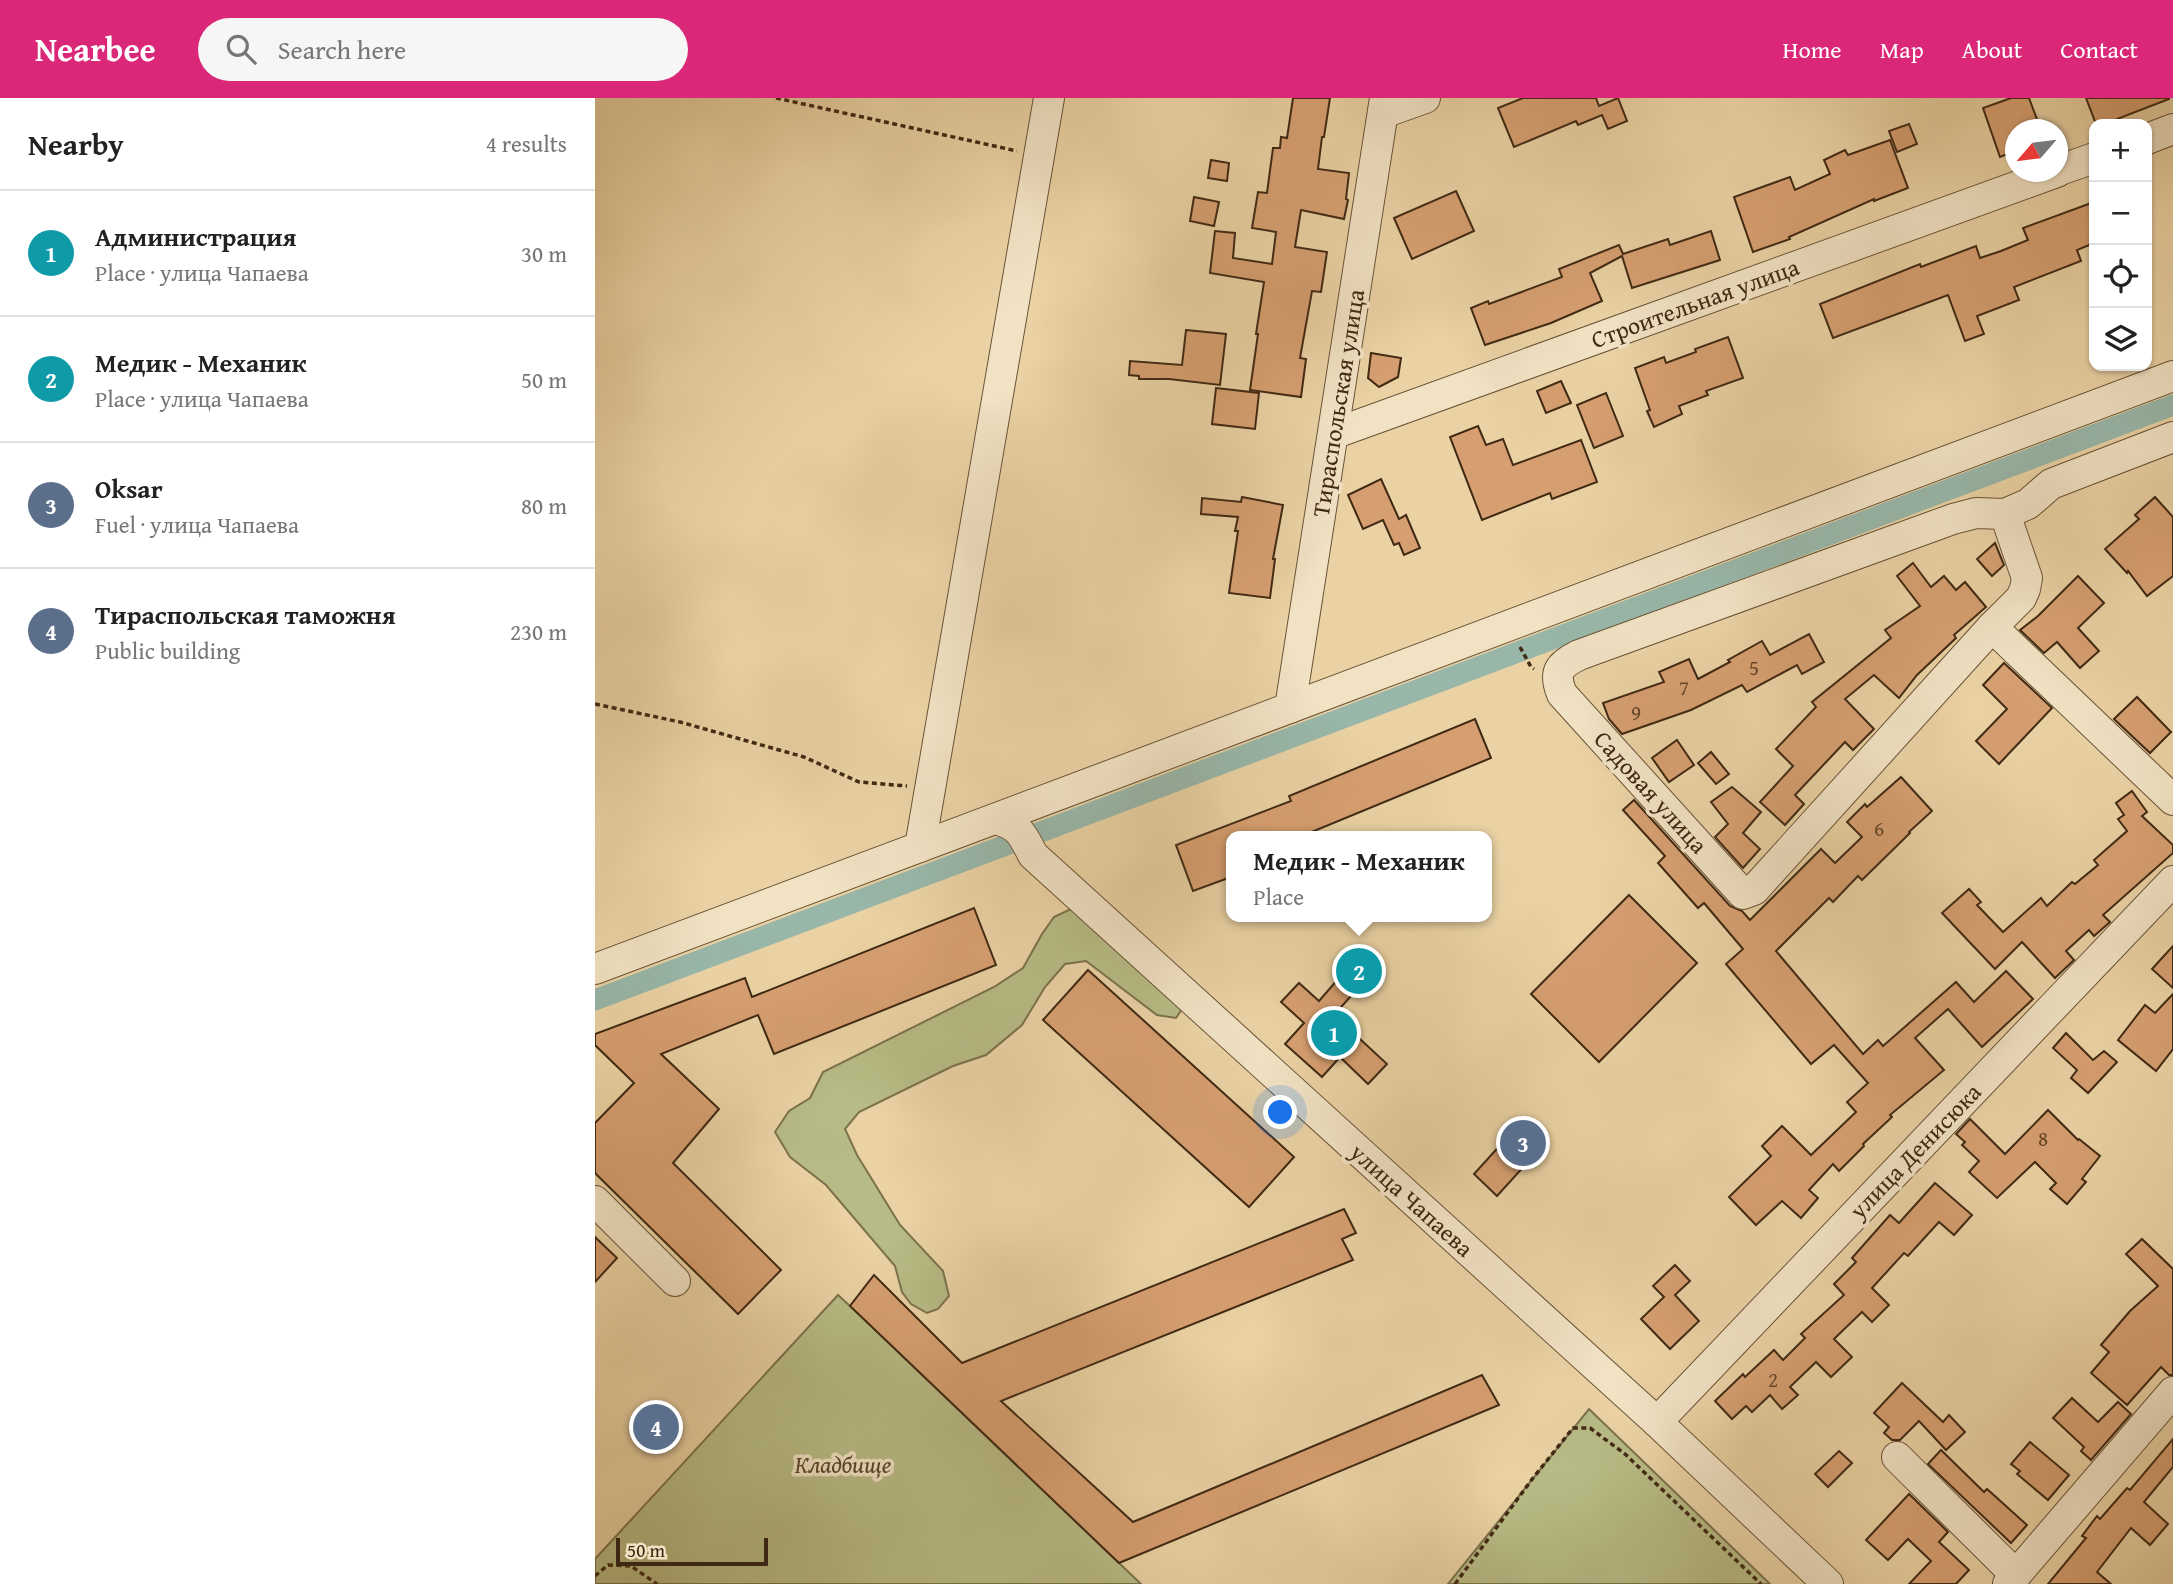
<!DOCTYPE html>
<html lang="en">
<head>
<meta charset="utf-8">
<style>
	body { margin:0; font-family:"Gentium Book Plus",serif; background:#f6f6f6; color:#222 }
	.controls { position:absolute; right:21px; top:21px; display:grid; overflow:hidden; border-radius:14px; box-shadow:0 2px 5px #0004 }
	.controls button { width:63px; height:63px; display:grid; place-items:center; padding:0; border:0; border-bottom:2px solid #e0e0e0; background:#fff; color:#222; font:35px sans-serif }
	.compass { position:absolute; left:1410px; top:21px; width:63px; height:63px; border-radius:50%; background:#fff; box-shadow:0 2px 5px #0004; rotate:242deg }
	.scale { position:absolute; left:21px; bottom:18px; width:152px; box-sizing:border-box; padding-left:7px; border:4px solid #402913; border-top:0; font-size:19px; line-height:24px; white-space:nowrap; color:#402913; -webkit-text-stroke:5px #f1e2c4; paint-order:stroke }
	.you { position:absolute; left:686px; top:1015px; width:24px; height:24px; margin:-18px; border:5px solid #fff; border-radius:50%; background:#1a73e8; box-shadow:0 0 0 10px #1a73e833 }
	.badge { display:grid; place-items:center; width:46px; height:46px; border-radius:50%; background:#db2777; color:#fff; font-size:23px; font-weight:700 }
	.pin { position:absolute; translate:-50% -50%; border:4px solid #fff; box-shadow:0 2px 7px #0006 }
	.popup { position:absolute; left:631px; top:733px; width:266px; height:91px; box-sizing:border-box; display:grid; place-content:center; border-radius:14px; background:#fff; filter:drop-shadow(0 2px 5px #0005); font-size:23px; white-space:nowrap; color:#767676 }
	.popup b { font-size:26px; color:#222 }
	.popup::after { content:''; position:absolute; left:50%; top:100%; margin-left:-14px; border:14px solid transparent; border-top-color:#fff }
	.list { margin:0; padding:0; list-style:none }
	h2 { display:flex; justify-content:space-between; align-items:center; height:91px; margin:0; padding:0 28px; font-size:30px }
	h2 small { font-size:23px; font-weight:400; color:#767676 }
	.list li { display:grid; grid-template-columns:46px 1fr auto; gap:21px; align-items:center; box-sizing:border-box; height:126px; padding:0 28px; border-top:2px solid #e0e0e0 }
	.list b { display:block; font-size:26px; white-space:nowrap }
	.list p { margin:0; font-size:23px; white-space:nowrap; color:#767676 }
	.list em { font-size:23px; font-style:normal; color:#767676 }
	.icon { flex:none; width:38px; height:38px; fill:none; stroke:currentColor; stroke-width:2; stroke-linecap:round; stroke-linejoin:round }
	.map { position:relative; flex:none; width:1578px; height:1486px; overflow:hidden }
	header { display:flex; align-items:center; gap:42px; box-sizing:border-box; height:98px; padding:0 35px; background:#db2777; color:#fff }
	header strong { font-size:33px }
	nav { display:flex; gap:38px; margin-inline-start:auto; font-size:24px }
	.search { width:490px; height:63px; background:#f6f6f6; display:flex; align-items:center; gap:18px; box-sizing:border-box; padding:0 24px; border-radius:38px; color:#767676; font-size:26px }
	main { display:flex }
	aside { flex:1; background:#fff }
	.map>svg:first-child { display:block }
	.green { fill:#b7bb85; stroke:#7c724c; stroke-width:2 }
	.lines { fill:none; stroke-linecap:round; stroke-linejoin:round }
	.canal { stroke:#98b7a9; stroke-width:21 }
	.building { fill:#d69f71; stroke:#402913; stroke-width:2 }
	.minor-casing { stroke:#6a5337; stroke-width:32 }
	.path { stroke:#402913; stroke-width:3.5; stroke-dasharray:5 3.5; stroke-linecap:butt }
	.minor { stroke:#f1e2c4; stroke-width:30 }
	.labels { text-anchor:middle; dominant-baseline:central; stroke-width:7; stroke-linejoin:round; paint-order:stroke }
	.number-label { font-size:21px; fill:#66462a }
	.street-label { font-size:24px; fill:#402913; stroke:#f1e2c4 }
	.park-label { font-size:24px; font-style:italic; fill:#58462a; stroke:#f1e2c4 }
</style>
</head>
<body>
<header>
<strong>Nearbee</strong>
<div class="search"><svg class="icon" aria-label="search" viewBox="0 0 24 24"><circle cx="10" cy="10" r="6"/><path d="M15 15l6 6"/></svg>Search here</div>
<nav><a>Home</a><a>Map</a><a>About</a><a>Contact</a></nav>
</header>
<main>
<aside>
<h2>Nearby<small>4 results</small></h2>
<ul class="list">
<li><span class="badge" style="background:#0f9aa8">1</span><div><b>Администрация</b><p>Place · улица Чапаева</p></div><em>30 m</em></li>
<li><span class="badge" style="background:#0f9aa8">2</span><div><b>Медик - Механик</b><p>Place · улица Чапаева</p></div><em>50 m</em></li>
<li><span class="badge" style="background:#5c6f8a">3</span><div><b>Oksar</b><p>Fuel · улица Чапаева</p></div><em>80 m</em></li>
<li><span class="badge" style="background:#5c6f8a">4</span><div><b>Тираспольская таможня</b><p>Public building</p></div><em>230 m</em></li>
</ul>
</aside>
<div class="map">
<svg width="1578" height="1486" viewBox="0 0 1578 1486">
	<rect width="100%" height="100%" fill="#ead2a4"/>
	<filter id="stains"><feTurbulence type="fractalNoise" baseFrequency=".00286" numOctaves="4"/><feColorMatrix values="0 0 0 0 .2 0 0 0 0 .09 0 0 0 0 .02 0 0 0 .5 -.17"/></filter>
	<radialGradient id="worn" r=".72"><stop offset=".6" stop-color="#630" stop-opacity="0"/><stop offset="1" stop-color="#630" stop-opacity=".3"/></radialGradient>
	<g class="green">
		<polygon points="482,808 591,905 581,920 562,917 491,863 470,866 450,889 427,927 391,957 358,968 264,1014 250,1031 262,1057 305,1127 348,1173 354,1198 343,1211 332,1215 316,1206 307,1194 300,1168 231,1087 195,1059 180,1034 194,1013 215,1000 228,974 399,889 428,870 447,836 459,819"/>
		<polygon points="243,1197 255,1208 546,1486 0,1486 0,1461"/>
		<polygon points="994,1311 1175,1486 853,1486"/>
	</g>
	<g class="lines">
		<polyline class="canal" points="0,902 1578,307"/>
	</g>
	<g class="building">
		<polygon points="698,0 735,0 729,39 727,39 723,71 754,75 751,101 753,102 749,121 706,112 700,149 732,154 726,194 717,193 705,260 711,261 706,299 655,292 663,236 661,236 669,184 615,175 620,133 640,135 638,160 677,166 681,134 657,130 663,94 672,95 678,50 685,50 686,39 692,40"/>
		<polygon points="928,0 1001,0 1004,8 1023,0 1032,23 1013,31 1007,17 983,27 981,23 919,49 903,10"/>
		<polygon points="1416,0 1434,0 1446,32 1420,32 1420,53 1405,59 1388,10"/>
		<polygon points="1491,0 1574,0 1574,1 1522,21 1524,26 1501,26"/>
		<polygon points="1314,26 1322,46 1302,54 1294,33"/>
		<polygon points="1295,42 1313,90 1279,103 1279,101 1194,139 1195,141 1158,154 1139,99 1195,79 1200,92 1235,76 1229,62 1250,52 1253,57"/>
		<polygon points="616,62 634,65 632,83 613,80"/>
		<polygon points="861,93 879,133 817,161 799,120"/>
		<polygon points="599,99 624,104 619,128 595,123"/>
		<polygon points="1499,104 1499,145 1482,152 1486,163 1419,189 1424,202 1382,218 1389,236 1370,243 1353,197 1238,240 1225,206 1325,166 1326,169 1381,148 1385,160 1406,153 1433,142 1428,130"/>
		<polygon points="1116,133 1125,162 1037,190 1027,158 995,175 1007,203 956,225 890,247 876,210 893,203 894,206 967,179 964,171 1024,147 1028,156 1073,141 1075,147"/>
		<polygon points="591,232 631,236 625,287 574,281 544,281 544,278 534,277 535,263 587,267"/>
		<polygon points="1133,239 1148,280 1111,293 1113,297 1084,308 1087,316 1059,329 1052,313 1055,312 1040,270 1069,259 1071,265 1101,254 1100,251"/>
		<polygon points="776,255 806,260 803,279 784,289 773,280"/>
		<polygon points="966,283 976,305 951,315 942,293"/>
		<polygon points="621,290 664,295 660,331 617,326"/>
		<polygon points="1011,295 1028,338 999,350 982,307"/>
		<polygon points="883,328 891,347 908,341 918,367 986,342 1002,384 957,401 955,395 887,422 855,339"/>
		<polygon points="786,381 804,421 811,417 825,450 809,457 804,445 799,447 788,422 768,431 753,397"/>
		<polygon points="647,399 688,407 678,461 680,461 675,500 634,495 643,433 640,433 643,419 606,416 607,400 646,404"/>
		<polygon points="1560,399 1578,419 1578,478 1552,498 1533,473 1532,475 1510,451 1544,421 1540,417"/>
		<polygon points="1400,445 1409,467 1397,478 1382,461"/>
		<polygon points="1318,465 1336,489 1349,478 1361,492 1370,484 1391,509 1359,537 1361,540 1322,577 1304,600 1279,577 1250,601 1279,631 1258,652 1250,644 1200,697 1209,706 1190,727 1165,704 1198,668 1181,651 1221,609 1217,604 1296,540 1290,532 1325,508 1302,478"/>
		<polygon points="1483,478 1509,505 1483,530 1504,553 1485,570 1462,544 1449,555 1425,532 1443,518"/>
		<polygon points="1214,536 1229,564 1207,576 1202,567 1152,594 1147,587 1096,612 1027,636 1014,621 1008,605 1069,584 1064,574 1094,561 1103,581 1135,564 1133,562 1167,543 1175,557"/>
		<polygon points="1409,565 1457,610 1404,666 1381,643 1412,611 1388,587"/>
		<polygon points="1542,599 1576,634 1555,655 1519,621"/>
		<polygon points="880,621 896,660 707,738 636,738 636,779 598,793 581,747 696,703 694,698"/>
		<polygon points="1082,642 1099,667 1074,684 1057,660"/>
		<polygon points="1116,654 1134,676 1121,686 1103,665"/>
		<polygon points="1306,679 1337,713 1314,734 1315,735 1267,782 1263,778 1238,804 1234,800 1181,853 1268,956 1283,942 1288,948 1361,884 1379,904 1411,873 1438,901 1387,949 1353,911 1320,940 1349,972 1295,1017 1297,1019 1268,1046 1269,1048 1244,1073 1238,1066 1214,1092 1223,1100 1206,1120 1187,1103 1161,1127 1134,1099 1176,1058 1167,1048 1187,1028 1216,1057 1261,1014 1252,1004 1273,985 1239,947 1216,966 1131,866 1148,851 1109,805 1103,810 1063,765 1070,758 1028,712 1039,702 1135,808 1147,813 1155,822 1226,751 1240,765 1267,739 1252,724 1270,706 1272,709"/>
		<polygon points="1137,689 1166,714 1148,735 1165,751 1148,770 1120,739 1133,726 1116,704"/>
		<polygon points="1537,693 1552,714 1547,718 1578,747 1578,755 1508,817 1515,824 1499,838 1494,832 1471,853 1479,862 1460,880 1427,844 1400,871 1347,815 1374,791 1386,804 1382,807 1408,834 1446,800 1452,808 1477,784 1480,786 1503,767 1499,762 1532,733 1523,721 1529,717 1521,705"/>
		<polygon points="1034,797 1102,865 1004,964 936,896"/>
		<polygon points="379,810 401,867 179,956 163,917 66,956 124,1011 78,1065 186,1172 143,1216 0,1075 0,1025 39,985 0,947 0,936 150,880 157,899"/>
		<polygon points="1578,848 1578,890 1557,871"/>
		<polygon points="771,849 787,863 739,917 792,966 773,986 745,959 727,979 690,946 709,925 686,904 704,885 724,903"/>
		<polygon points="493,872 699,1059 654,1109 448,922"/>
		<polygon points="1578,896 1578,951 1561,973 1523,942 1550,907 1560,915"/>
		<polygon points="1471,935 1498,962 1509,953 1522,964 1493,995 1476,980 1482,972 1458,950"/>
		<polygon points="1453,1012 1483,1042 1484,1041 1505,1058 1487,1081 1491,1084 1472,1106 1455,1091 1461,1085 1440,1064 1402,1100 1374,1074 1384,1063 1367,1047 1370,1044 1361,1036 1375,1021 1410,1056"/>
		<polygon points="929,1021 952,1043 902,1098 879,1076"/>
		<polygon points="1340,1085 1377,1117 1359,1137 1344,1124 1313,1158 1309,1155 1277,1190 1294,1207 1277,1224 1267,1214 1239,1241 1257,1259 1236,1279 1221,1264 1195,1289 1203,1297 1187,1311 1175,1297 1157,1314 1151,1308 1137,1321 1120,1303 1148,1276 1150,1279 1179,1252 1188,1262 1210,1240 1206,1236 1249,1197 1239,1186 1261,1164 1257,1160 1295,1117 1304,1125"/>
		<polygon points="749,1111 761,1135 747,1141 758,1162 406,1303 538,1424 887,1277 904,1307 524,1465 255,1208 279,1177 367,1265"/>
		<polygon points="0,1139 22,1160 0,1184"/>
		<polygon points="1547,1141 1578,1171 1578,1277 1574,1277 1566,1269 1532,1307 1496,1275 1514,1254 1506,1247 1535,1213 1563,1188 1531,1156"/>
		<polygon points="1080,1167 1095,1183 1080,1197 1104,1223 1075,1251 1046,1221 1069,1199 1058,1188"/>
		<polygon points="1307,1285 1348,1324 1354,1317 1370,1334 1351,1352 1324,1323 1305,1342 1297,1342 1289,1335 1294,1329 1279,1315"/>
		<polygon points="1477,1300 1503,1324 1523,1304 1536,1316 1496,1362 1486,1353 1489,1349 1458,1320"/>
		<polygon points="1578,1341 1578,1369 1549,1404 1573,1426 1555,1447 1536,1430 1502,1474 1516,1486 1453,1486 1491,1440 1487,1438 1502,1418 1505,1421 1532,1390 1535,1392"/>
		<polygon points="1435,1344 1474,1377 1453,1402 1422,1376 1425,1373 1416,1366"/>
		<polygon points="1346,1352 1389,1394 1392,1391 1432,1427 1416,1445 1333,1366"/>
		<polygon points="1244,1353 1257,1365 1233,1389 1220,1376"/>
		<polygon points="1314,1396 1353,1434 1344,1444 1374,1472 1361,1486 1314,1486 1336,1463 1313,1441 1293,1462 1271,1442"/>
	</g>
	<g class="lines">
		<defs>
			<g id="minor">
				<polyline points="788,15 830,0"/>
				<polyline points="1552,41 1578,31"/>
				<polyline points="1462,73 1499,60"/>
				<polyline points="738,336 1462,74"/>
				<path d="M1410,416L1432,480L1430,491L1426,500L1397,529L1159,792L1148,796L967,596C958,574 964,567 984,557L1358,421L1381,415L1410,416L1433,406L1456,386L1578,339"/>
				<polyline points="1397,529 1578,702"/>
				<polyline points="695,610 790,0"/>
				<path d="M401,721C425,728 427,736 438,757L1062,1324L1233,1486"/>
				<polyline points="325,749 454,0"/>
				<polyline points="0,871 1578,278"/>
				<polyline points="0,1103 80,1183"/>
				<polyline points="1062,1324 1578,783"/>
				<polyline points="1302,1359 1421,1477"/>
				<polyline points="1413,1486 1578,1294"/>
			</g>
		</defs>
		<use href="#minor" class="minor-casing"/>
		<g class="path">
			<polyline points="181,0 422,53"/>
			<polyline points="925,549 936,569 939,571"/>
			<polyline points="0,606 85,624 209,659 264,684 312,688"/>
			<polyline points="0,1478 13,1467 36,1468 62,1486"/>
			<polyline points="860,1486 938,1380 978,1330 995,1330 1030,1356 1166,1486"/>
		</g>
		<use href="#minor" class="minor"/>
	</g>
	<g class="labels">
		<g class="number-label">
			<text x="1159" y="569">5</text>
			<text x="1089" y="589">7</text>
			<text x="1041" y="614">9</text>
			<text x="1284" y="730">6</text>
			<text x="1448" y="1040">8</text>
			<text x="1178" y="1281">2</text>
		</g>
		<g class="street-label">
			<text transform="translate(1100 205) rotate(-20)">Строительная улица</text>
			<text transform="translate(743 305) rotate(-81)">Тираспольская улица</text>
			<text transform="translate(1056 694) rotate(48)">Садовая улица</text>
			<text transform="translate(1320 1053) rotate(-46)">улица Денисюка</text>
			<text transform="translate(817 1102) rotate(42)">улица Чапаева</text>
		</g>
		<g class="park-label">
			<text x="248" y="1366">Кладбище</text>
		</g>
	</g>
	<rect width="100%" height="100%" filter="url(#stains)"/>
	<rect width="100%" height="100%" fill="url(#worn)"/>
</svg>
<div class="controls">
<button>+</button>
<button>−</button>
<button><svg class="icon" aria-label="locate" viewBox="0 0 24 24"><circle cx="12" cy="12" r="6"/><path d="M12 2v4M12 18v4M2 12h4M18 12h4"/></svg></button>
<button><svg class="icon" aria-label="layers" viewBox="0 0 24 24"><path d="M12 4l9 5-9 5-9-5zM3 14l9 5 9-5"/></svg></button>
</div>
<svg class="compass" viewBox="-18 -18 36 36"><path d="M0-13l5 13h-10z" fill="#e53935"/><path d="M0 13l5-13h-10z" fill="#767676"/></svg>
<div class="scale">50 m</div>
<div class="you"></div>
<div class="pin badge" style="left:739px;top:935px;background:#0f9aa8">1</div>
<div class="pin badge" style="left:764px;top:873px;background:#0f9aa8">2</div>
<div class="popup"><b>Медик - Механик</b>Place</div>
<div class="pin badge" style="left:928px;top:1045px;background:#5c6f8a">3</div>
<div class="pin badge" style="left:61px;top:1329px;background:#5c6f8a">4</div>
</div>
</main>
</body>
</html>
